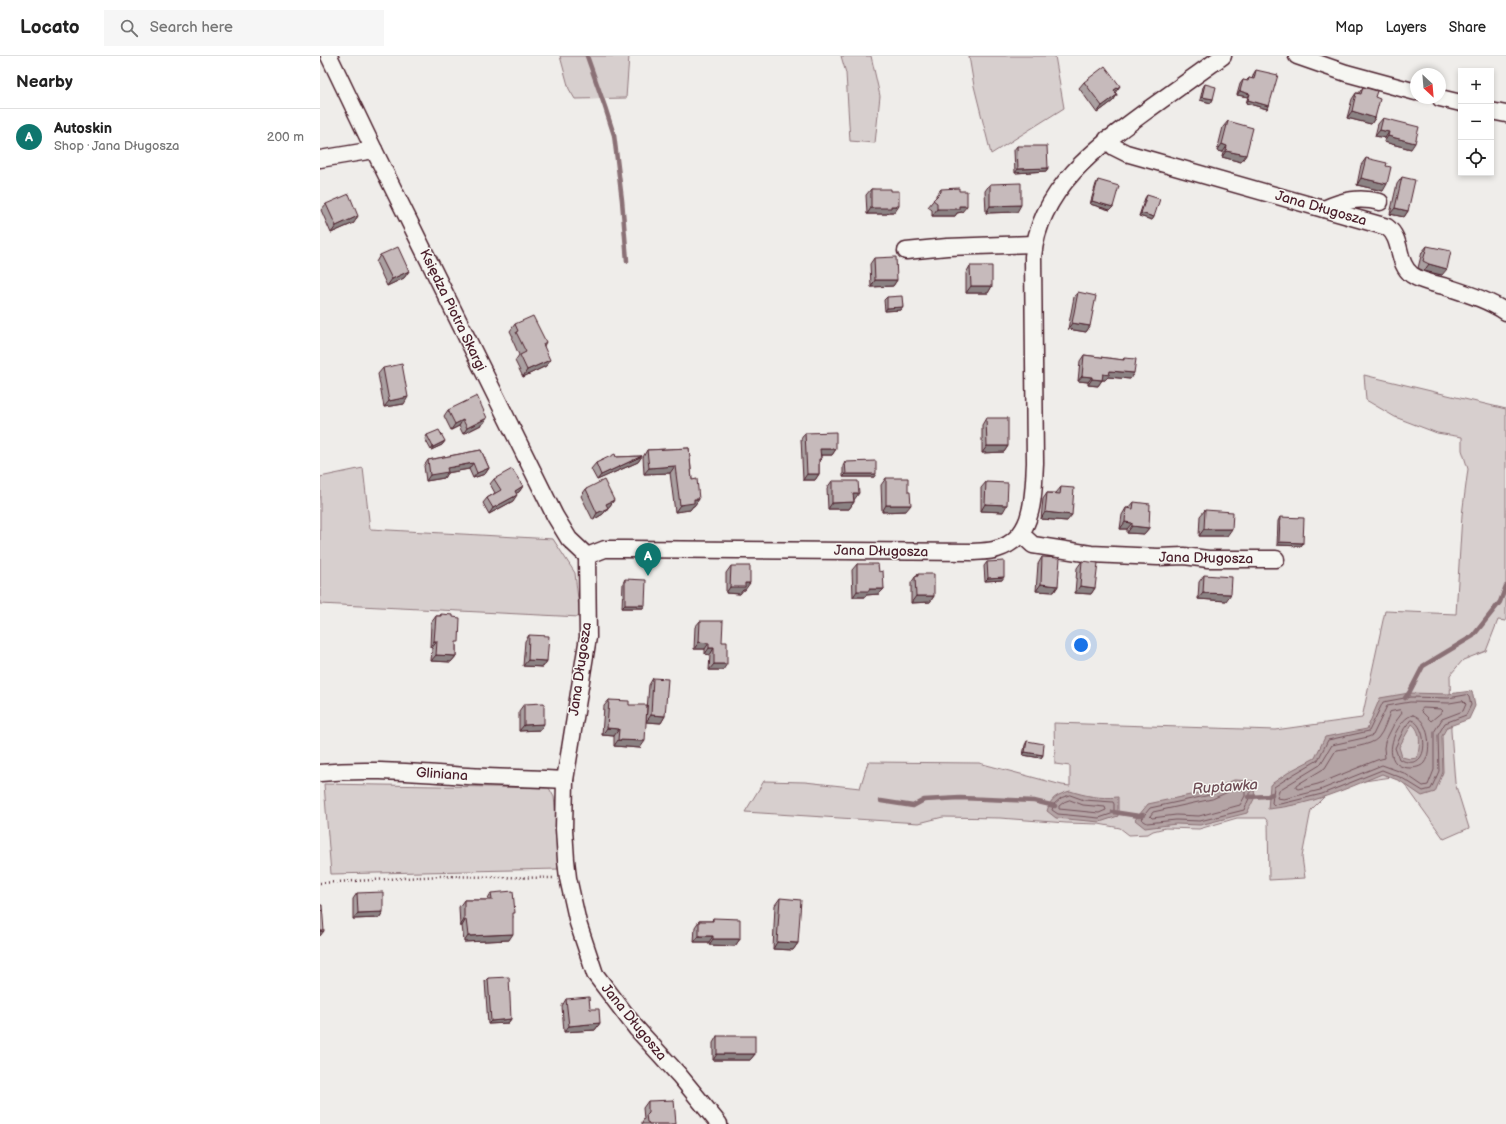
<!DOCTYPE html>
<html lang="en">
<head>
<meta charset="utf-8">
<style>
	body { margin:0; font-family:"Balsamiq Sans",sans-serif; background:#f6f6f6; color:#222 }
	.controls { position:absolute; right:12px; top:12px; display:grid; overflow:hidden; border-radius:0px; box-shadow:0 2px 6px #0003 }
	.controls button { width:36px; height:36px; display:grid; place-items:center; padding:0; border:0; border-bottom:1px solid #e0e0e0; background:#fff; color:#222; font:20px sans-serif }
	.compass { position:absolute; left:1090px; top:12px; width:36px; height:36px; border-radius:50%; background:#fff; box-shadow:0 2px 6px #0003; rotate:154deg }
	.you { position:absolute; left:761px; top:589px; width:14px; height:14px; margin:-10px; border:3px solid #fff; border-radius:50%; background:#1a73e8; box-shadow:0 0 0 6px #1a73e833 }
	.badge { display:grid; place-items:center; width:26px; height:26px; border-radius:50%; background:#0f766e; color:#fff; font-size:13px; font-weight:700 }
	.pin { position:absolute; translate:-50% -33px; filter:drop-shadow(0 1px 2px #0008) }
	.pin::after { content:''; position:absolute; top:21px; width:14px; height:12px; background:inherit; clip-path:polygon(0 0,100% 0,50% 100%) }
	.list { margin:0; padding:0; list-style:none }
	h2 { display:flex; justify-content:space-between; align-items:center; height:52px; margin:0; padding:0 16px; font-size:17px }
	h2 small { font-size:13px; font-weight:400; color:#767676 }
	.list li { display:grid; grid-template-columns:26px 1fr auto; gap:12px; align-items:center; box-sizing:border-box; height:56px; padding:0 16px; border-top:1px solid #e0e0e0 }
	.list b { display:block; font-size:15px; white-space:nowrap }
	.list p { margin:0; font-size:13px; white-space:nowrap; color:#767676 }
	.list em { font-size:13px; font-style:normal; color:#767676 }
	.icon { flex:none; width:22px; height:22px; fill:none; stroke:currentColor; stroke-width:2; stroke-linecap:round; stroke-linejoin:round }
	.map { position:relative; flex:none; width:1186px; height:1068px; overflow:hidden }
	header { display:flex; align-items:center; gap:24px; box-sizing:border-box; height:56px; padding:0 20px; background:#fff; border-bottom:1px solid #e0e0e0 }
	header strong { font-size:19px }
	nav { display:flex; gap:22px; margin-inline-start:auto; font-size:14px }
	.search { width:280px; height:36px; background:#f6f6f6; display:flex; align-items:center; gap:10px; box-sizing:border-box; padding:0 14px; border-radius:0px; color:#767676; font-size:15px }
	main { display:flex }
	aside { flex:1; background:#fff }
	.map>svg:first-child { display:block }
	.green { fill:#d7cfce; stroke:#90777c }
	.water { fill:#b4a4a5; stroke:#8a6f74; fill-rule:evenodd }
	.lines { fill:none; stroke-linecap:round; stroke-linejoin:round }
	.shore { stroke:#74545c; stroke-width:1 }
	.stream { stroke:#8a6f74; stroke-width:4.5 }
	.minor-casing { stroke:#4a1f2b; stroke-width:19 }
	.path { stroke:#4a1f2b; stroke-width:2.5; stroke-dasharray:1 3; stroke-linecap:butt }
	.minor { stroke:#f6f6f2; stroke-width:16 }
	.wall { fill:#aaa0a1; stroke:#4a1f2b }
	.shaded-wall { fill:#8b8283; stroke:#4a1f2b }
	.building { fill:#c6babb; stroke:#4a1f2b }
	.labels { text-anchor:middle; dominant-baseline:central; stroke-width:3; stroke-linejoin:round; paint-order:stroke }
	.street-label { font-size:14px; fill:#4a1f2b; stroke:#f6f6f2 }
	.water-label { font-size:15px; font-style:italic; fill:#6f4e56; stroke:#f6f6f2 }
</style>
</head>
<body>
<header>
<strong>Locato</strong>
<div class="search"><svg class="icon" aria-label="search" viewBox="0 0 24 24"><circle cx="10" cy="10" r="6"/><path d="M15 15l6 6"/></svg>Search here</div>
<nav><a>Map</a><a>Layers</a><a>Share</a></nav>
</header>
<main>
<aside>
<h2>Nearby<small></small></h2>
<ul class="list">
<li><span class="badge">A</span><div><b>Autoskin</b><p>Shop · Jana Długosza</p></div><em>200 m</em></li>
</ul>
</aside>
<div class="map">
<svg width="1186" height="1068" viewBox="0 0 1186 1068">
	<rect width="100%" height="100%" fill="#efedea"/>
	<filter id="ink" filterUnits="userSpaceOnUse"><feTurbulence type="fractalNoise" baseFrequency=".025" numOctaves="2"/><feDisplacementMap in="SourceGraphic" scale="8" xChannelSelector="R" yChannelSelector="G"/><feConvolveMatrix kernelMatrix="1 2 1 2 8 2 1 2 1" color-interpolation-filters="sRGB"/></filter>
	<g filter="url(#ink)">
		<g class="green">
			<polygon points="240,0 309,0 306,42 255,43 249,33"/>
			<polygon points="521,0 551,0 560,40 555,87 530,85 526,17"/>
			<polygon points="649,0 735,0 744,52 671,98 654,30"/>
			<polygon points="1044,319 1186,353 1186,565 1178,564 1166,595 1143,604 1130,619 1131,675 1135,727 1149,772 1124,783 1079,720 1030,727 1006,739 991,754 982,801 985,822 949,824 948,766 945,762 917,762 879,773 845,772 833,775 828,778 809,779 800,772 779,768 746,767 680,762 623,761 599,767 425,756 444,725 485,726 540,732 548,706 659,707 742,729 750,730 750,710 735,708 734,667 955,674 1042,662 1065,555 1136,558 1142,459 1148,413 1142,394 1142,381 1117,377 1075,361 1046,344"/>
			<polygon points="43,412 50,473 233,483 255,517 260,561 0,548 0,421"/>
			<polygon points="4,728 229,732 234,741 236,760 238,813 11,818"/>
		</g>
		<g class="water">
			<path d="M1152,635L1155,650L1149,663L1127,671L1122,680L1123,716L1115,736L1102,740L1080,725L1062,718C1023,734 991,749 948,753L950,729L972,714L995,702L1005,681L1047,673L1060,642L1089,637L1128,638ZM1092,668C1102,675 1100,691 1097,702L1090,703L1082,701L1079,691Z"/>
			<polygon points="914,724 933,725 935,741 927,757 880,769 856,768 825,772 815,764 828,748 889,735"/>
			<path d="M750,735C766,740 781,743 798,741V760L780,766L736,762L727,755C731,741 737,739 750,735Z"/>
		</g>
		<g class="lines">
			<g class="shore">
				<polygon points="1147,639 1149,641 1151,649 1146,659 1125,667 1118,679 1119,715 1111,733 1103,735 1082,722 1062,714 1002,738 965,747 954,749 952,747 954,731 974,718 998,704 1008,684 1049,675 1063,646 1090,641 1128,642"/>
				<polygon points="1143,645 1146,648 1143,655 1122,663 1114,676 1114,714 1108,729 1103,730 1084,717 1062,709 1000,734 964,743 957,742 959,734 1000,709 1012,689 1048,681 1053,679 1067,650 1090,646 1129,647"/>
				<polygon points="1103,652 1121,653 1123,655 1111,665 1101,655"/>
				<path d="M1080,654L1082,657L1074,668L1065,686L1064,692L1065,702L1057,704L998,728L978,733L976,732V730L980,727L1005,712L1016,694C1027,692 1051,690 1058,682C1064,675 1067,664 1070,656Z"/>
				<path d="M1093,659C1109,663 1113,695 1104,707C1101,711 1094,712 1090,712C1055,711 1077,661 1093,659Z"/>
				<path d="M1091,664C1107,666 1113,720 1079,703L1075,692L1084,673Z"/>
				<polygon points="914,728 928,729 930,730 930,740 924,754 880,765 856,764 827,767 821,763 830,752 890,739"/>
				<polygon points="915,733 923,733 925,735 925,740 920,749 879,760 856,759 832,762 830,760 833,756 892,743"/>
				<polygon points="750,739 764,744 793,746 794,748 794,757 779,762 738,758 732,754 734,748 741,742"/>
				<polygon points="750,744 763,749 785,751 786,754 779,757 739,753 739,750 744,746"/>
			</g>
			<g class="stream">
				<polyline points="267,0 285,51 294,79 302,144 307,205"/>
				<polyline points="1085,642 1089,637 1103,610 1153,580 1180,546 1186,530"/>
				<polyline points="928,741 948,740 952,738"/>
				<polyline points="561,745 593,750 604,744 640,742 714,745 735,750"/>
				<polyline points="793,756 819,760 823,759"/>
			</g>
			<defs>
				<g id="minor">
					<polyline points="9,0 54,94 235,460 249,483 267,500"/>
					<polyline points="977,0 1026,17 1096,36"/>
					<polyline points="1120,42 1141,47"/>
					<polyline points="1171,55 1186,58"/>
					<path d="M787,83L794,91L806,97L1067,171C1083,183 1076,207 1092,219C1102,226 1116,228 1127,231C1148,238 1168,244 1186,256"/>
					<polyline points="0,103 54,94"/>
					<path d="M1004,153C1024,144 1039,141 1060,146"/>
					<polyline points="586,195 627,191 714,188"/>
					<polyline points="701,478 713,489 771,498 838,501 864,500 888,503 956,503"/>
					<path d="M267,500L285,493H304L653,496C661,495 669,496 677,493C715,482 713,440 715,407L713,201C719,133 777,91 829,53C853,36 878,18 903,0"/>
					<polyline points="267,500 268,581 245,724 244,773 246,804 248,822 258,867 275,918 316,972 359,1019 399,1068"/>
					<path d="M0,717C49,712 97,717 147,720C179,722 212,722 245,724"/>
				</g>
			</defs>
			<use href="#minor" class="minor-casing"/>
			<polyline class="path" points="0,827 120,820 233,822"/>
			<use href="#minor" class="minor"/>
		</g>
		<g class="wall">
			<polygon points="936,14 949,50 947,53 926,47 928,41 917,39 920,28 923,24 926,25 929,22 932,23 934,17"/>
			<polygon points="764,26 800,30 795,36 797,39 793,45 777,57 759,32"/>
			<polygon points="885,28 893,43 891,47 880,44 883,31"/>
			<polygon points="1043,31 1055,41 1055,62 1051,68 1027,62 1032,43 1036,37 1039,37"/>
			<polygon points="1063,62 1091,93 1064,86 1065,82 1055,80 1058,68"/>
			<polygon points="908,65 926,99 921,106 902,101 903,96 897,95 903,71"/>
			<polygon points="697,90 728,112 726,115 695,117 694,94"/>
			<polygon points="1046,102 1063,135 1037,129 1041,109"/>
			<polygon points="1082,121 1088,155 1084,161 1070,158 1077,128"/>
			<polygon points="778,124 793,151 790,154 770,148 776,128"/>
			<polygon points="670,128 697,156 666,157 665,135"/>
			<polygon points="551,133 571,135 575,156 569,156 567,158 547,158 546,139"/>
			<polygon points="621,133 642,156 637,157 635,160 612,160 612,154 608,151 616,141 616,139"/>
			<polygon points="827,139 834,161 832,164 819,160 825,142"/>
			<polygon points="6,148 34,167 11,177 1,154"/>
			<polygon points="1107,190 1122,219 1104,215 1098,212 1102,196"/>
			<polygon points="60,199 89,215 84,222 67,230 56,206"/>
			<polygon points="554,202 577,224 573,230 551,231 550,208"/>
			<polygon points="650,210 672,230 668,237 646,237 646,217"/>
			<polygon points="758,236 770,270 766,276 748,273 754,241"/>
			<polygon points="567,241 583,251 581,254 565,255 564,244"/>
			<polygon points="195,268 226,286 224,290 226,310 203,321 195,305 199,299 192,283 193,281 190,275"/>
			<polygon points="764,299 803,304 804,302 810,323 788,321 785,324 782,324 778,330 768,329 768,326 758,325 760,305"/>
			<polygon points="63,312 84,348 64,351 58,318"/>
			<polygon points="128,354 167,362 163,368 143,378 139,370 131,374 124,360"/>
			<polygon points="666,362 688,390 684,396 662,397 662,369"/>
			<polygon points="485,377 516,393 512,399 501,399 501,403 499,405 499,418 495,424 483,424 481,383"/>
			<polygon points="107,379 125,385 122,389 111,394 105,383"/>
			<polygon points="369,392 372,424 379,443 374,450 373,450 370,454 355,456 350,417 324,418 323,401 327,394"/>
			<polygon points="161,394 169,412 165,418 153,422 149,413 127,417 124,422 106,425 104,410 108,404"/>
			<polygon points="322,400 318,406 277,424 271,413 276,407 296,401"/>
			<polygon points="525,406 554,421 523,421 523,410"/>
			<polygon points="566,422 588,436 586,455 562,456 561,429"/>
			<polygon points="174,423 203,430 199,436 196,437 193,445 169,458 163,447 167,442 175,437 170,428"/>
			<polygon points="512,425 534,444 534,446 529,453 508,453 507,432"/>
			<polygon points="666,426 683,456 661,455 661,432"/>
			<polygon points="741,431 747,465 721,463 723,443 727,437 736,437"/>
			<polygon points="266,433 294,444 289,451 287,451 288,452 283,458 273,464 261,440"/>
			<polygon points="814,446 829,472 824,478 807,477 807,473 800,473 802,459 806,452 809,452"/>
			<polygon points="885,454 907,480 879,480 880,460"/>
			<polygon points="960,461 983,487 981,490 957,489 958,465"/>
			<polygon points="722,501 738,530 734,536 716,535 718,508"/>
			<polygon points="762,505 775,532 771,538 755,537 757,512"/>
			<polygon points="667,506 682,524 665,525 664,510"/>
			<polygon points="537,508 559,516 564,533 559,538 546,539 545,541 533,541 532,514"/>
			<polygon points="411,510 425,534 423,534 420,538 406,537 406,517"/>
			<polygon points="598,518 614,540 610,546 591,547 591,527 595,521 596,521"/>
			<polygon points="884,519 906,545 878,543 879,526"/>
			<polygon points="305,523 323,552 302,552 303,527"/>
			<polygon points="121,558 136,590 136,600 131,606 111,605 112,592 110,591 111,567 116,560 120,560"/>
			<polygon points="380,565 402,586 403,614 389,614 390,599 385,598 385,593 374,593 375,571"/>
			<polygon points="209,579 227,605 223,611 203,610 205,585"/>
			<polygon points="333,622 345,660 341,667 326,666 329,629"/>
			<polygon points="289,644 309,649 320,692 294,690 294,680 282,679 284,650"/>
			<polygon points="204,648 220,674 199,675 199,655"/>
			<polygon points="707,685 723,699 721,702 703,699 705,689"/>
			<polygon points="37,837 63,856 59,862 33,863 33,843"/>
			<polygon points="171,837 193,860 189,884 144,886 142,870 140,870 139,851 144,844 167,844"/>
			<polygon points="460,842 478,887 473,894 453,893 455,849"/>
			<polygon points="393,862 420,883 415,890 389,889 389,886 374,886 375,871 379,865 392,865"/>
			<polygon points="168,922 191,963 188,967 168,968 165,925"/>
			<polygon points="246,943 270,953 280,967 275,974 244,976 242,950"/>
			<polygon points="397,980 435,998 430,1004 393,1004 393,987"/>
			<polygon points="328,1045 356,1068 322,1068 322,1066 324,1063 323,1052"/>
		</g>
		<g class="shaded-wall">
			<polygon points="800,30 795,37 794,34"/>
			<polygon points="920,35 930,38 928,41 917,39"/>
			<polygon points="797,39 793,45 777,57 782,50"/>
			<polygon points="882,41 893,43 891,47 880,44"/>
			<polygon points="928,44 949,50 947,53 926,47"/>
			<polygon points="1032,55 1055,62 1051,68 1027,62"/>
			<polygon points="1060,74 1069,76 1065,82 1055,80"/>
			<polygon points="1068,80 1095,87 1091,93 1064,86"/>
			<polygon points="902,88 907,90 903,96 897,95"/>
			<polygon points="906,95 926,99 921,106 902,101"/>
			<polygon points="728,112 726,115 695,117 698,113"/>
			<polygon points="1041,122 1067,128 1063,135 1037,129"/>
			<polygon points="772,145 793,151 790,154 770,148"/>
			<polygon points="701,149 697,156 666,157 670,150"/>
			<polygon points="571,150 579,150 575,156 569,156 567,158 547,158 551,152"/>
			<polygon points="639,150 647,150 642,156 637,157 635,160 612,160 617,153"/>
			<polygon points="1075,152 1088,155 1084,161 1070,158"/>
			<polygon points="821,157 834,161 832,164 819,160"/>
			<polygon points="38,160 34,167 11,177 16,170"/>
			<polygon points="1109,208 1127,213 1122,219 1104,215"/>
			<polygon points="89,215 84,222 67,230 72,223"/>
			<polygon points="555,224 577,224 573,230 551,231"/>
			<polygon points="651,230 672,230 668,237 646,237"/>
			<polygon points="583,251 581,254 565,255 567,252"/>
			<polygon points="752,267 770,270 766,276 748,273"/>
			<polygon points="230,304 226,310 203,321 207,314"/>
			<polygon points="790,315 814,317 810,323 788,321 785,324 779,324 783,318"/>
			<polygon points="762,320 772,321 768,326 758,325"/>
			<polygon points="772,323 782,324 778,330 768,329"/>
			<polygon points="88,341 84,348 64,351 69,345"/>
			<polygon points="167,362 163,368 143,378 147,372"/>
			<polygon points="143,364 139,370 131,374 135,368"/>
			<polygon points="125,385 122,389 111,394 113,391"/>
			<polygon points="667,390 688,390 684,396 662,397"/>
			<polygon points="500,393 516,393 512,399 496,399"/>
			<polygon points="322,400 318,406 277,424 281,419"/>
			<polygon points="153,407 149,413 127,417 124,422 106,425 110,419 127,412"/>
			<polygon points="355,410 350,417 324,418 329,412"/>
			<polygon points="169,412 165,418 153,422 157,417"/>
			<polygon points="487,418 499,418 495,424 483,424"/>
			<polygon points="526,418 556,418 554,421 523,421"/>
			<polygon points="203,430 199,436 191,440 195,435"/>
			<polygon points="533,437 539,437 534,444 529,444"/>
			<polygon points="197,439 193,445 169,458 173,452"/>
			<polygon points="374,443 379,443 374,450 373,450 370,454 355,456 360,449"/>
			<polygon points="294,444 289,451 281,455 286,448"/>
			<polygon points="534,446 529,453 508,453 512,447"/>
			<polygon points="665,448 687,449 683,456 661,455"/>
			<polygon points="566,449 591,449 586,455 562,456"/>
			<polygon points="288,452 283,458 273,464 277,457"/>
			<polygon points="725,456 752,459 747,465 721,463"/>
			<polygon points="805,466 812,467 807,473 800,473"/>
			<polygon points="812,470 829,472 824,478 807,477"/>
			<polygon points="884,473 912,473 907,480 879,480"/>
			<polygon points="959,486 983,487 981,490 957,489"/>
			<polygon points="684,521 682,524 665,525 668,522"/>
			<polygon points="425,527 430,527 425,534 423,534 420,538 406,537 410,531"/>
			<polygon points="721,528 738,530 734,536 716,535"/>
			<polygon points="760,530 775,532 771,538 755,537"/>
			<polygon points="549,533 564,533 559,538 546,539 545,541 533,541 537,535"/>
			<polygon points="883,537 911,538 906,545 878,543"/>
			<polygon points="596,540 614,540 610,546 591,547"/>
			<polygon points="305,549 325,549 323,552 302,552"/>
			<polygon points="114,585 117,585 112,592 110,591"/>
			<polygon points="379,586 389,587 385,593 374,593"/>
			<polygon points="389,592 394,592 390,599 385,598"/>
			<polygon points="116,599 136,600 131,606 111,605"/>
			<polygon points="208,604 227,605 223,611 203,610"/>
			<polygon points="394,608 407,608 403,614 389,614"/>
			<polygon points="331,659 345,660 341,667 326,666"/>
			<polygon points="224,668 220,674 199,675 204,669"/>
			<polygon points="287,672 299,673 294,680 282,679"/>
			<polygon points="298,684 325,685 320,692 294,690"/>
			<polygon points="705,696 723,699 721,702 703,699"/>
			<polygon points="63,856 59,862 33,863 38,857"/>
			<polygon points="146,863 142,870 140,870 144,864"/>
			<polygon points="0,875 4,875 0,880"/>
			<polygon points="193,878 189,884 144,886 148,880"/>
			<polygon points="379,880 393,880 389,886 374,886"/>
			<polygon points="393,883 420,883 415,890 389,889"/>
			<polygon points="457,886 478,887 473,894 453,893"/>
			<polygon points="191,963 188,967 168,968 171,965"/>
			<polygon points="280,967 275,974 244,976 249,970"/>
			<polygon points="397,998 435,998 430,1004 393,1004"/>
		</g>
		<g class="building">
			<polygon points="785,10 800,30 794,34 797,39 782,50 764,26"/>
			<polygon points="936,14 958,19 949,50 928,44 930,38 920,35 923,24 928,25 929,22 934,23"/>
			<polygon points="885,28 896,31 893,43 882,41"/>
			<polygon points="1043,31 1057,35 1055,41 1060,43 1055,62 1032,55 1036,37 1041,38"/>
			<polygon points="1063,62 1099,71 1095,87 1068,80 1069,76 1060,74"/>
			<polygon points="908,65 933,72 926,99 906,95 907,90 902,88"/>
			<polygon points="697,90 727,90 728,112 698,113"/>
			<polygon points="1046,102 1067,107 1066,110 1071,111 1067,128 1041,122"/>
			<polygon points="1082,121 1095,124 1088,155 1075,152"/>
			<polygon points="778,124 799,130 793,151 772,145"/>
			<polygon points="701,127 701,149 670,150 670,128"/>
			<polygon points="639,132 639,135 647,135 647,150 639,150 639,153 617,153 617,147 613,144 621,136 621,133"/>
			<polygon points="551,133 571,133 571,135 579,135 579,150 571,150 571,152 551,152"/>
			<polygon points="29,138 38,160 16,170 6,148"/>
			<polygon points="827,139 840,143 834,161 821,157"/>
			<polygon points="1107,190 1131,195 1127,213 1109,208 1103,205"/>
			<polygon points="78,191 89,215 72,223 60,199"/>
			<polygon points="576,201 577,224 555,224 554,202"/>
			<polygon points="650,210 672,210 672,230 651,230"/>
			<polygon points="758,236 776,240 770,270 752,267"/>
			<polygon points="582,240 583,251 567,252 567,241"/>
			<polygon points="213,260 226,286 223,288 230,304 207,314 200,299 206,296 196,276 198,275 195,268"/>
			<polygon points="764,299 804,304 804,302 816,303 814,317 790,315 789,319 783,318 782,324 772,323 772,321 762,320"/>
			<polygon points="82,308 88,341 69,345 63,312"/>
			<polygon points="157,340 167,362 147,372 143,364 135,368 128,354"/>
			<polygon points="666,362 688,362 688,390 667,390"/>
			<polygon points="119,374 125,385 113,391 107,379"/>
			<polygon points="516,376 516,393 500,393 501,403 499,403 499,418 487,418 485,377"/>
			<polygon points="369,392 372,424 377,423 379,443 374,443 374,447 360,449 355,410 329,412 327,394"/>
			<polygon points="161,394 169,412 157,417 153,407 127,412 128,416 110,419 108,404"/>
			<polygon points="295,398 296,401 322,400 281,419 276,407"/>
			<polygon points="556,405 556,418 526,418 525,406"/>
			<polygon points="192,413 203,430 195,435 197,439 173,452 167,442 181,434 174,423"/>
			<polygon points="566,422 588,422 588,436 590,436 591,449 566,449"/>
			<polygon points="284,424 294,444 286,448 288,452 277,457 266,433"/>
			<polygon points="512,425 538,425 539,437 533,437 534,446 512,447"/>
			<polygon points="666,426 688,427 687,449 665,448"/>
			<polygon points="741,431 754,432 752,459 725,456 727,437 740,438"/>
			<polygon points="814,446 830,448 829,472 812,470 812,467 805,466 806,452 813,453"/>
			<polygon points="885,454 913,456 912,473 884,473"/>
			<polygon points="960,461 984,462 983,487 959,486"/>
			<polygon points="722,501 740,502 738,530 721,528"/>
			<polygon points="684,505 684,521 668,522 667,506"/>
			<polygon points="762,505 778,507 775,532 760,530"/>
			<polygon points="537,508 558,508 559,516 563,515 564,533 549,533 549,535 537,535"/>
			<polygon points="411,510 430,510 430,527 425,527 425,531 410,531"/>
			<polygon points="598,518 614,518 614,540 596,540 595,521 598,520"/>
			<polygon points="884,519 912,521 911,538 883,537"/>
			<polygon points="305,523 326,524 325,549 305,549"/>
			<polygon points="121,558 133,559 133,561 140,562 139,586 136,586 136,600 116,599 117,585 114,585 116,560 121,560"/>
			<polygon points="380,565 403,565 402,586 407,586 407,608 394,608 394,592 389,592 389,587 379,586"/>
			<polygon points="209,579 229,580 227,605 208,604"/>
			<polygon points="333,622 348,623 345,660 331,659"/>
			<polygon points="289,644 309,645 309,649 327,649 325,685 298,684 299,673 287,672"/>
			<polygon points="224,647 224,668 204,669 204,648"/>
			<polygon points="707,685 724,688 723,699 705,696"/>
			<polygon points="193,835 195,857 193,857 193,878 148,880 146,863 144,864 144,844 172,844 171,837"/>
			<polygon points="63,836 63,856 38,857 37,837"/>
			<polygon points="460,842 481,844 478,887 457,886"/>
			<polygon points="0,849 2,849 4,875 0,875"/>
			<polygon points="393,862 420,863 420,883 393,883 393,880 379,880 379,865 393,865"/>
			<polygon points="189,921 191,963 171,965 168,922"/>
			<polygon points="269,941 270,953 279,953 280,967 249,970 246,943"/>
			<rect x="397" y="980" width="38" height="18"/>
			<polygon points="354,1044 356,1068 329,1068 329,1067 327,1066 326,1059 328,1057 328,1045"/>
		</g>
	</g>
	<g class="labels">
		<g class="street-label">
			<text transform="translate(1001 152) rotate(16)">Jana Długosza</text>
			<text transform="translate(133 254) rotate(64)">Księdza Piotra Skargi</text>
			<text transform="translate(561 495) rotate(1)">Jana Długosza</text>
			<text transform="translate(886 502) rotate(1)">Jana Długosza</text>
			<text transform="translate(260 613) rotate(-82)">Jana Długosza</text>
			<text transform="translate(122 718) rotate(4)">Gliniana</text>
			<text transform="translate(314 966) rotate(51)">Jana Długosza</text>
		</g>
		<g class="water-label">
			<text transform="translate(905 731) rotate(-4)">Ruptawka</text>
		</g>
	</g>
</svg>
<div class="controls">
<button>+</button>
<button>−</button>
<button><svg class="icon" aria-label="locate" viewBox="0 0 24 24"><circle cx="12" cy="12" r="6"/><path d="M12 2v4M12 18v4M2 12h4M18 12h4"/></svg></button>
</div>
<svg class="compass" viewBox="-18 -18 36 36"><path d="M0-13l5 13h-10z" fill="#e53935"/><path d="M0 13l5-13h-10z" fill="#767676"/></svg>
<div class="you"></div>
<div class="pin badge" style="left:328px;top:520px">A</div>
</div>
</main>
</body>
</html>
